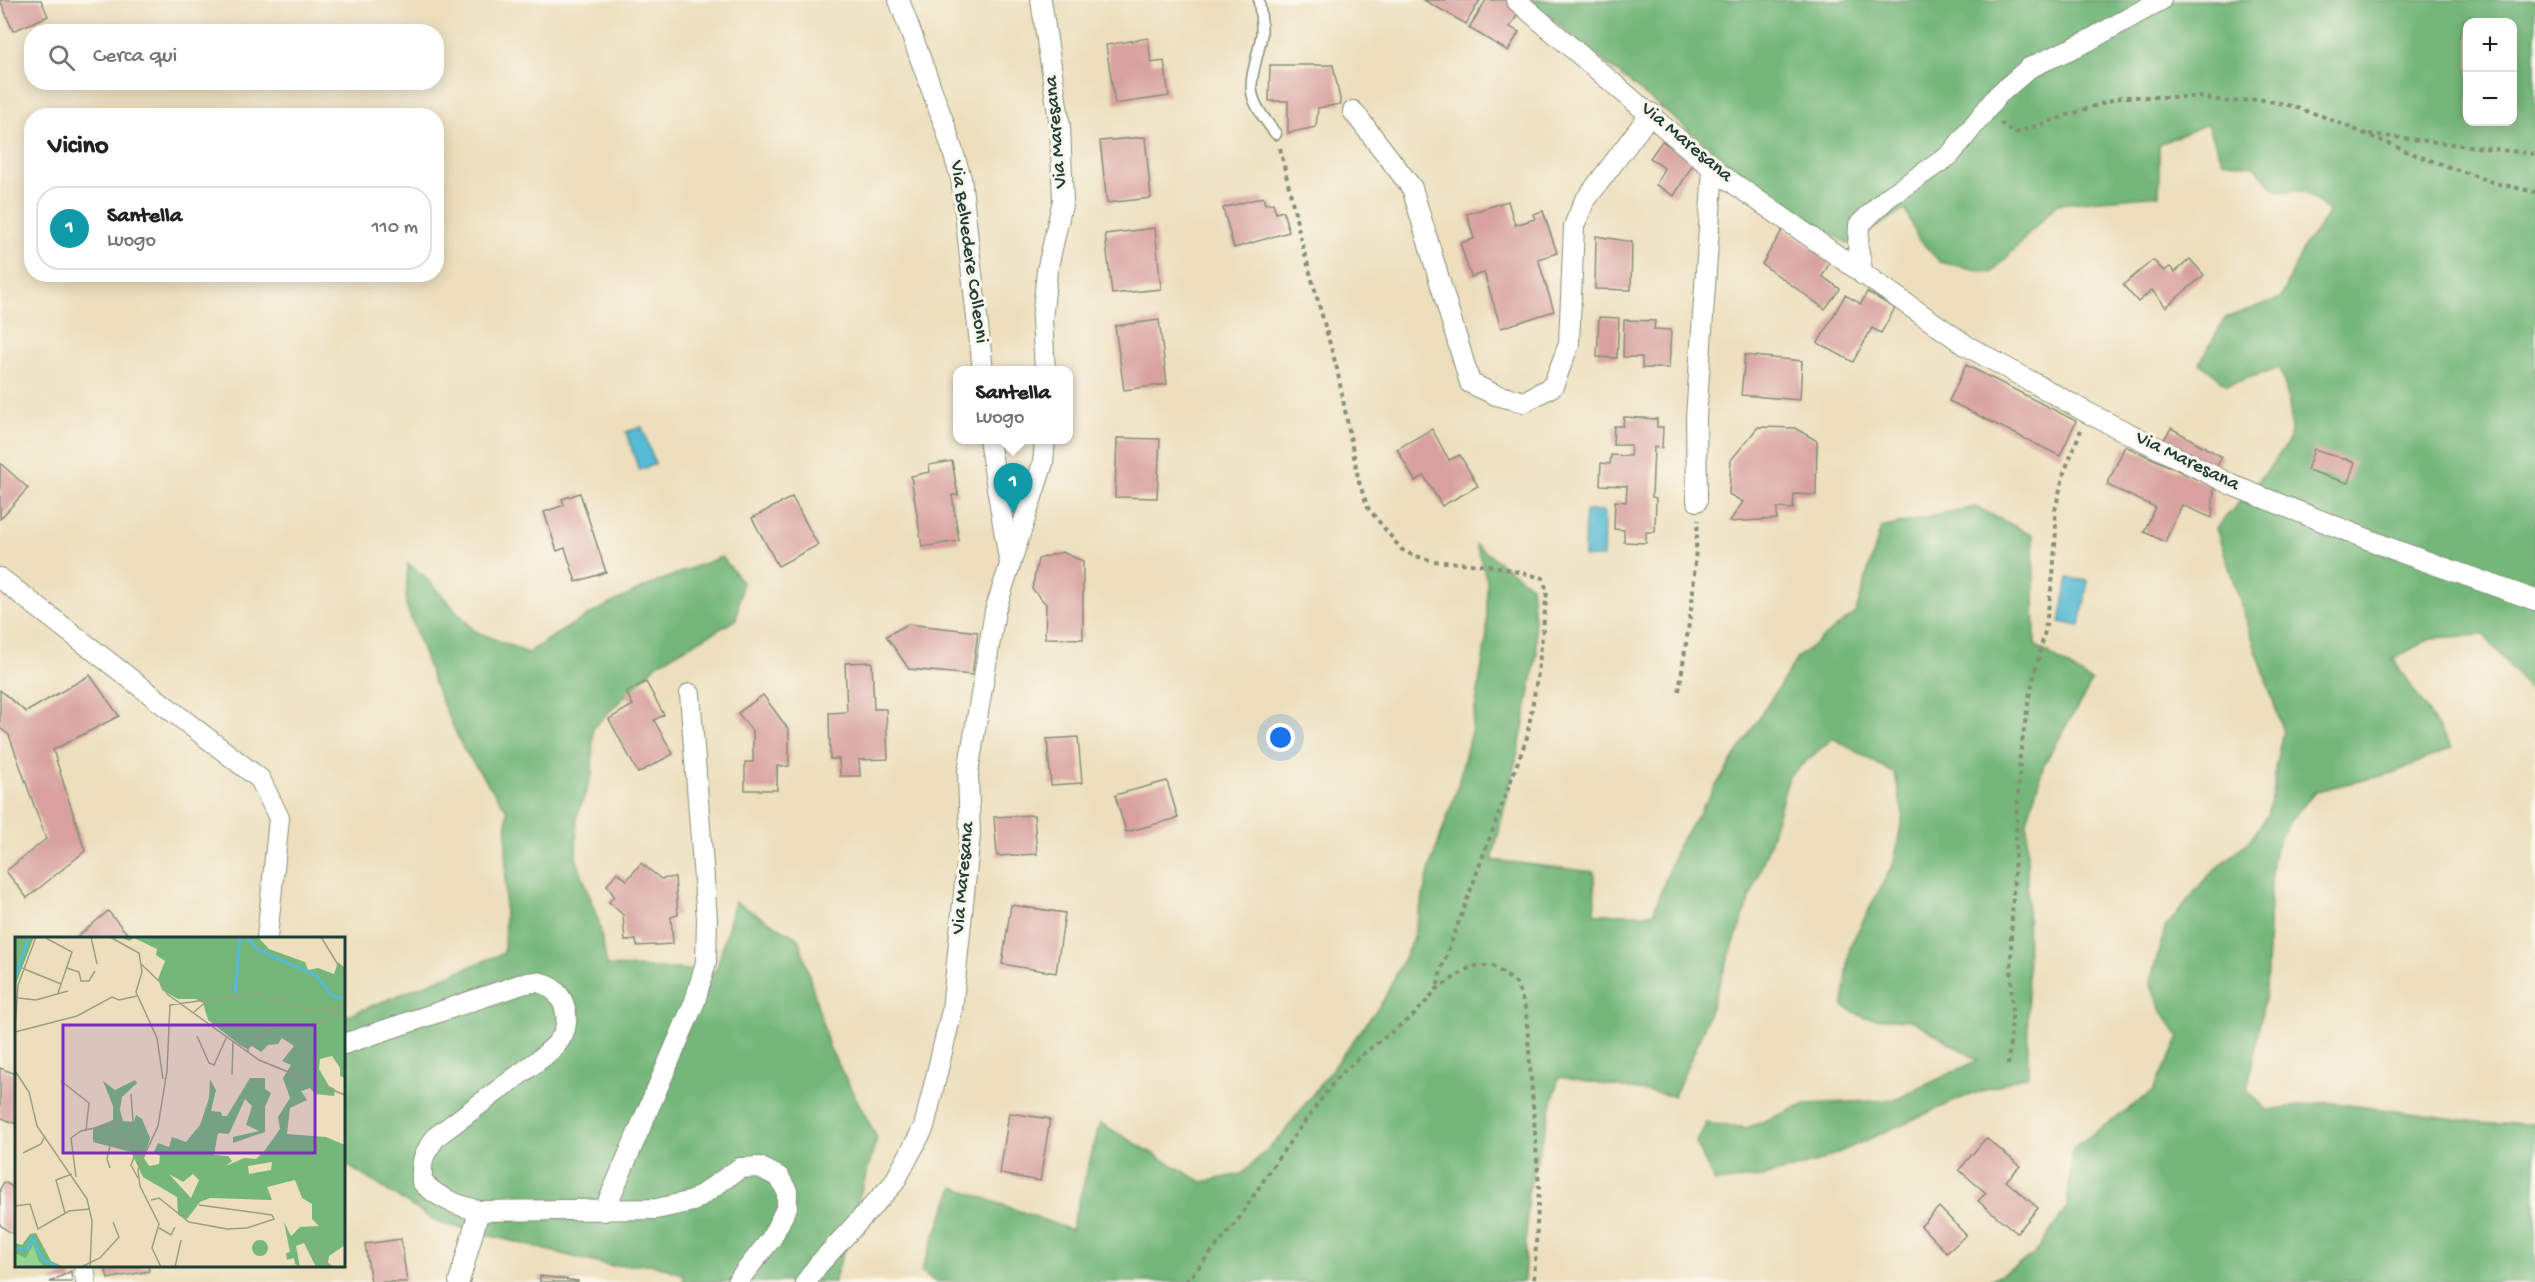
<!DOCTYPE html>
<html lang="it">
<head>
<meta charset="utf-8">
<style>
	body { margin:0; font-family:"Gochi Hand",sans-serif; background:#f6f6f6; color:#222 }
	.controls { position:absolute; right:18px; top:18px; display:grid; overflow:hidden; border-radius:12px; box-shadow:0 3px 15px #0003 }
	.controls button { width:54px; height:54px; display:grid; place-items:center; padding:0; border:0; border-bottom:2px solid #e0e0e0; background:#fff; color:#222; font:30px sans-serif }
	.you { position:absolute; left:1281px; top:738px; width:21px; height:21px; margin:-15px; border:4px solid #fff; border-radius:50%; background:#1a73e8; box-shadow:0 0 0 9px #1a73e833 }
	.badge { display:grid; place-items:center; width:39px; height:39px; border-radius:50%; background:#0b8043; color:#fff; font-size:20px; font-weight:700 }
	.pin { position:absolute; translate:-50% -50px; filter:drop-shadow(0 2px 3px #0008) }
	.pin::after { content:''; position:absolute; top:32px; width:21px; height:18px; background:inherit; clip-path:polygon(0 0,100% 0,50% 100%) }
	.popup { position:absolute; left:953px; top:366px; width:120px; height:78px; box-sizing:border-box; display:grid; place-content:center; border-radius:12px; background:#fff; filter:drop-shadow(0 2px 4px #0005); font-size:20px; white-space:nowrap; color:#767676 }
	.popup b { font-size:22px; color:#222 }
	.popup::after { content:''; position:absolute; left:50%; top:100%; margin-left:-12px; border:12px solid transparent; border-top-color:#fff }
	.list { margin:0; padding:0; list-style:none }
	h2 { display:flex; justify-content:space-between; align-items:center; height:78px; margin:0; padding:0 24px; font-size:26px }
	h2 small { font-size:20px; font-weight:400; color:#767676 }
	.list li { display:grid; grid-template-columns:39px 1fr auto; gap:18px; align-items:center; box-sizing:border-box; height:84px; margin:0 12px 12px; padding:0 12px; border:2px solid #e0e0e0; border-radius:24px }
	.list b { display:block; font-size:22px; white-space:nowrap }
	.list p { margin:0; font-size:20px; white-space:nowrap; color:#767676 }
	.list em { font-size:20px; font-style:normal; color:#767676 }
	.icon { flex:none; width:33px; height:33px; fill:none; stroke:currentColor; stroke-width:2; stroke-linecap:round; stroke-linejoin:round }
	.map { position:relative; flex:none; width:2535px; height:1282px; overflow:hidden }
	.search { position:absolute; background:#fff; box-shadow:0 3px 15px #0003; left:24px; top:24px; width:420px; height:66px; display:flex; align-items:center; gap:15px; box-sizing:border-box; padding:0 21px; border-radius:24px; color:#767676; font-size:22px }
	.panel { position:absolute; background:#fff; box-shadow:0 3px 15px #0003; left:24px; top:108px; width:420px; height:174px; border-radius:24px }
	.map>svg:first-child { display:block }
	.forest { fill:#75b77a; stroke:#4a7a57; stroke-width:1.5; fill-rule:evenodd }
	.water { fill:#56bbd4; stroke:#3a7c84; stroke-width:1.5 }
	.building { fill:#d8a19f }
	.lines { fill:none; stroke-linecap:round; stroke-linejoin:round }
	.lane-casing { stroke:#868e78; stroke-width:13 }
	.street-casing { stroke:#868e78; stroke-width:22 }
	.path { stroke:#868e78; stroke-width:4; stroke-dasharray:4.5 4.5; stroke-linecap:butt }
	.lane { stroke:#fff; stroke-width:10 }
	.street { stroke:#fff; stroke-width:20 }
	.labels { text-anchor:middle; dominant-baseline:central; stroke-width:6; stroke-linejoin:round; paint-order:stroke }
	.street-label { font-size:20px; fill:#1f3d34; stroke:#fbf7ec }
	.inset-river { fill:none; stroke:#56bbd4; stroke-width:3 }
	.inset-road { fill:none; stroke:#9b9e86; stroke-width:1.5 }
	.view { fill:#7b2cbf; fill-opacity:0.15; stroke:#7b2cbf; stroke-width:3 }
	.inset-edge { fill:none; stroke:#1f3d34; stroke-width:3 }
</style>
</head>
<body>
<div class="map">
<svg width="2535" height="1282" viewBox="0 0 2535 1282">
	<rect width="100%" height="100%" fill="#fbf7ec"/>
	<filter id="ink" filterUnits="userSpaceOnUse"><feTurbulence type="fractalNoise" baseFrequency=".0167" numOctaves="2"/><feDisplacementMap in="SourceGraphic" scale="12" xChannelSelector="R" yChannelSelector="G"/><feConvolveMatrix kernelMatrix="1 2 1 2 8 2 1 2 1" color-interpolation-filters="sRGB"/></filter>
	<filter id="wash" filterUnits="userSpaceOnUse"><feTurbulence type="fractalNoise" baseFrequency=".008" numOctaves="4" result="noise"/><feDisplacementMap in="SourceGraphic" scale="24" xChannelSelector="R" yChannelSelector="G"/><feGaussianBlur stdDeviation="1.35" result="paint"/><feColorMatrix in="noise" values="0 0 0 0 0 0 0 0 0 0 0 0 0 0 0 0 0 1.4 0 .05"/><feComposite in="paint" operator="in"/></filter>
	<g filter="url(#wash)">
		<rect width="100%" height="100%" fill="#eddfbd"/>
		<g class="forest">
			<path d="M1528,0H2535V697L2484,635L2431,638L2393,659L2452,748L2393,773L2316,791L2290,821L2280,837L2272,859L2266,990L2247,1090L2267,1110L2327,1102L2493,1124H2535V1282H1987L2034,1255L2067,1208L2073,1148L2152,1092L2180,1038L2162,1011L2150,983L2165,928L2206,878L2252,838L2267,815L2274,789L2275,768L2283,731L2216,528C2230,512 2286,453 2290,437C2294,414 2286,389 2280,368L2227,385L2200,363L2225,318L2281,298L2305,244L2319,228L2329,211L2305,192L2276,190L2254,166L2223,161L2207,124L2159,144V195L2057,204L1992,273L1940,262L1918,238L1905,209L1849,244L1777,202ZM2468,22H2512V122H2468Z"/>
			<polygon points="1976,507 2033,535 2035,645 2092,682 2044,764 2027,821 2028,1075 1959,1099 1817,1162 1763,1177 1714,1182 1696,1142 1707,1123 1747,1128 1806,1104 1895,1100 1978,1060 1912,1020 1865,1018 1843,1006 1850,946 1894,862 1903,815 1895,774 1833,738 1789,776 1768,848 1698,1043 1674,1096 1559,1077 1528,1192 1524,1282 935,1282 921,1271 954,1187 1071,1230 1100,1123 1202,1182 1242,1174 1282,1135 1383,1001 1412,941 1431,864 1456,792 1472,728 1487,634 1487,580 1476,545 1531,586 1537,653 1520,743 1492,860 1594,872 1595,914 1653,914 1677,847 1798,657 1856,612 1881,528"/>
			<path d="M722,557L742,582L736,620L657,664L593,728L592,774L577,816L576,857L599,923L607,966L716,971L735,902L799,939L829,1047L877,1138L834,1282H683L684,1275L653,1264L609,1266L437,1222L347,1165H344V1017L504,953L507,810L464,750L437,691L406,605L408,564L423,575L475,631L528,653C587,611 653,581 722,557Z"/>
		</g>
		<g class="water">
			<polygon points="642,427 655,464 639,470 626,432"/>
			<polygon points="1585,511 1604,511 1603,557 1584,557"/>
			<polygon points="2068,578 2088,581 2080,626 2060,622"/>
		</g>
		<g id="blocks">
			<g class="building">
				<polygon points="0,0 41,0 48,16 13,31"/>
				<polygon points="1424,0 1480,0 1466,24"/>
				<polygon points="1486,0 1509,0 1522,7 1510,27 1519,32 1508,51 1469,28"/>
				<polygon points="1148,38 1151,63 1164,61 1169,96 1115,104 1106,45"/>
				<polygon points="1270,65 1333,65 1341,104 1318,108 1316,127 1288,133 1288,101 1269,101"/>
				<polygon points="1145,137 1151,198 1107,203 1100,141"/>
				<polygon points="1662,141 1695,161 1674,196 1656,185 1664,168 1650,158"/>
				<polygon points="1263,197 1265,204 1273,203 1276,213 1283,211 1289,232 1234,248 1223,208"/>
				<polygon points="1508,201 1515,225 1535,219 1533,214 1543,211 1557,253 1538,259 1554,311 1501,328 1484,273 1471,277 1460,243 1474,239 1467,214"/>
				<polygon points="1155,228 1161,289 1112,294 1105,234"/>
				<polygon points="1783,229 1832,259 1822,276 1840,289 1825,309 1762,264"/>
				<polygon points="1596,236 1632,242 1631,290 1595,289"/>
				<polygon points="2190,259 2204,275 2166,307 2152,290 2138,302 2123,285 2153,260 2164,271 2170,267 2175,272"/>
				<polygon points="1867,292 1895,308 1881,333 1872,328 1853,362 1818,343 1845,295 1861,304"/>
				<polygon points="1599,317 1619,318 1617,358 1597,357"/>
				<polygon points="1159,320 1167,384 1124,390 1115,326"/>
				<polygon points="1624,320 1655,321 1654,329 1671,330 1669,368 1642,368 1642,357 1623,357"/>
				<polygon points="1745,355 1802,361 1800,400 1741,395"/>
				<polygon points="1966,365 2076,421 2060,456 1949,401"/>
				<polygon points="1624,417 1657,419 1657,427 1663,427 1662,448 1654,447 1652,497 1656,498 1655,532 1646,532 1646,543 1624,542 1624,530 1614,529 1615,501 1626,502 1627,486 1600,485 1601,463 1610,464 1611,455 1630,456 1631,445 1613,445 1614,426 1623,426"/>
				<polygon points="1758,427 1795,428 1817,441 1816,495 1794,494 1793,509 1777,508 1777,519 1729,522 1743,502 1729,494 1731,460"/>
				<polygon points="2171,428 2222,457 2213,473 2162,443"/>
				<polygon points="1432,429 1449,460 1460,455 1478,486 1442,506 1424,476 1415,481 1397,449"/>
				<polygon points="1117,438 1160,439 1157,498 1115,497"/>
				<polygon points="2125,446 2214,487 2212,518 2182,505 2165,542 2144,532 2155,507 2107,485"/>
				<polygon points="2314,449 2355,462 2348,483 2307,470"/>
				<polygon points="952,461 958,495 952,495 959,541 922,547 911,476 930,472 929,465"/>
				<polygon points="0,463 28,488 0,519"/>
				<polygon points="580,493 606,572 576,582 565,548 557,551 544,512 564,505 562,499"/>
				<polygon points="792,497 818,545 778,566 752,518"/>
				<polygon points="1009,508 1019,511 1016,518 1007,515"/>
				<polygon points="1062,552 1083,561 1083,639 1045,638 1046,604 1032,589 1038,559"/>
				<polygon points="908,624 978,632 972,675 909,669 886,636"/>
				<polygon points="872,662 874,709 886,709 888,759 859,760 860,776 840,776 839,759 830,759 829,713 847,712 845,663"/>
				<polygon points="90,675 119,716 53,750 85,851 27,898 6,871 46,839 9,735 0,728 0,690 26,712"/>
				<polygon points="646,682 664,715 654,720 673,754 638,773 609,719 633,705 626,692"/>
				<polygon points="763,695 789,730 789,766 777,766 777,790 745,790 745,762 753,762 753,732 738,713"/>
				<polygon points="1078,737 1082,783 1051,785 1047,739"/>
				<polygon points="1167,781 1178,818 1126,832 1115,795"/>
				<polygon points="1034,815 1037,854 997,856 994,817"/>
				<polygon points="641,863 661,879 675,877 678,915 671,917 673,944 637,946 636,940 625,941 623,915 609,902 614,896 607,885 617,872 627,880"/>
				<polygon points="1011,905 1065,913 1056,973 1002,964"/>
				<polygon points="108,911 131,938 76,938"/>
				<polygon points="0,1068 16,1074 16,1124 0,1117"/>
				<polygon points="1009,1113 1050,1119 1040,1181 1000,1174"/>
				<polygon points="1986,1138 2020,1166 2006,1181 2038,1208 2017,1233 1978,1201 1986,1193 1959,1170"/>
				<polygon points="4,1182 16,1189 16,1236 0,1225 0,1189"/>
				<polygon points="1939,1207 1966,1235 1947,1253 1921,1226"/>
				<polygon points="401,1239 407,1282 371,1282 365,1244"/>
				<polygon points="105,1266 148,1266 149,1271 108,1279"/>
				<polygon points="71,1271 72,1282 50,1282"/>
				<polygon points="540,1276 578,1281 578,1282 540,1282"/>
			</g>
		</g>
	</g>
	<g filter="url(#ink)">
		<use href="#blocks" fill-opacity="0" stroke="#868e78" stroke-width="1.5"/>
		<g class="lines">
			<defs>
				<path id="lane" d="M1259,0C1260,12 1263,26 1261,38C1251,87 1241,91 1276,134"/>
				<g id="street">
					<polyline points="899,0 946,129 961,178 983,370"/>
					<polyline points="1041,0 1060,126 1063,200 1047,271 1042,320 1045,370"/>
					<polyline points="1516,0 1713,169 1967,346 2088,413 2234,486 2400,552 2535,600"/>
					<polyline points="1353,111 1412,188 1470,383 1496,395 1524,402 1553,386 1569,344 1574,226 1584,202 1651,113"/>
					<polyline points="1863,275 1858,247 1859,225 1887,198 1950,155 1998,95 2029,68 2086,42 2161,0"/>
					<polyline points="989,440 1009,559"/>
					<polyline points="1697,501 1696,418 1713,169"/>
					<polyline points="0,578 260,779 279,818 267,938"/>
					<path d="M344,1044L522,984C528,983 536,981 541,983C566,990 574,1023 558,1042C555,1047 549,1051 544,1056L437,1136C423,1154 421,1160 422,1182C439,1199 457,1205 479,1211L656,1209L693,1201L740,1168L759,1167L779,1177L787,1191V1207L771,1239L737,1282"/>
					<polyline points="604,1211 695,1001 706,962 707,919 690,694"/>
					<polyline points="84,1266 86,1282"/>
					<polyline points="459,1282 479,1211"/>
					<polyline points="806,1282 818,1265 894,1183 924,1127 952,1010 970,835 968,772 995,611 1043,463 1045,440"/>
				</g>
			</defs>
			<use href="#lane" class="lane-casing"/>
			<use href="#street" class="street-casing"/>
			<g class="path">
				<polyline points="2000,123 2015,133 2121,97 2200,97 2230,102 2258,99 2285,104 2322,116 2421,157 2495,183 2535,192"/>
				<polyline points="2369,134 2535,154"/>
				<polyline points="1280,148 1301,240 1337,369 1359,482 1368,508 1401,549 1412,555 1434,561 1494,566 1543,578 1547,592 1538,673 1527,737 1441,970 1437,989"/>
				<polyline points="1679,691 1692,603 1698,520"/>
				<polyline points="2008,1065 2012,1019 2011,937 2020,755 2030,692 2045,631 2053,576 2056,531 2055,510 2064,473 2081,430"/>
				<polyline points="1186,1282 1236,1223 1276,1161 1336,1079 1363,1054 1415,1014 1437,989 1472,966 1493,966 1516,983 1526,1010 1539,1187 1534,1282"/>
			</g>
			<use href="#lane" class="lane"/>
			<use href="#street" class="street"/>
		</g>
	</g>
	<g class="labels">
		<g class="street-label">
			<text transform="translate(1057 132) rotate(-95)">Via Maresana</text>
			<text transform="translate(1686 143) rotate(40)">Via Maresana</text>
			<text transform="translate(968 252) rotate(82)">Via Belvedere Colleoni</text>
			<text transform="translate(2187 462) rotate(26)">Via Maresana</text>
			<text transform="translate(964 878) rotate(-85)">Via Maresana</text>
		</g>
	</g>
	<g transform="translate(15 937)">
		<rect width="330" height="330" fill="#eddfbd"/>
		<path d="M18,307L24,325L30,330L0,328V316H14Z" fill="#92d68f"/>
		<path d="M2,0H19L0,49V5ZM105,0H243L254,12L290,25L293,33L303,31L319,37L323,25L330,31V141L325,139V131L317,119L305,122L304,132L314,149L320,152L319,159L300,157L295,151L286,154L292,163L275,171L272,197L311,200L330,208V308L314,319L313,327L320,330H301L289,306L281,309L285,330L280,327L279,321L272,323L271,316L275,315L269,285L276,299L285,290L304,289L297,282V267L287,261L280,243L252,250L257,263L195,261L185,265L172,282L163,278L162,260L128,240L116,215L78,205V191L98,183V169L88,144L100,153L120,143L122,146L107,160L105,173L108,184L119,185L121,178L127,182L135,201L129,221L134,229L144,227L145,219L139,215L143,206L154,210L157,200L171,205L185,188L194,161L195,142L201,153L196,174L206,175L207,179H212L235,141H250V152L256,156L250,170V195L218,206V200L244,194L231,188L237,169L230,162L214,197L203,196L199,218L213,219L217,224L211,229L229,221L241,222L250,213L265,192L263,180L275,161L268,141L276,128L267,124L279,109L267,101L263,107L253,108L246,115L237,109L232,112L225,108L193,83L188,66L181,62H163L147,53L143,42L150,24L141,18L142,12L119,1L114,4ZM257,225L256,233L234,237L233,229ZM154,237L168,245L178,237L184,243L176,261ZM21,296L36,324L49,330H30L24,325L18,308L11,321L0,316V306L7,308L15,297ZM237 311a8 8 0 1 1 16 0a8 8 0 1 1-16 0Z" fill="#75b77a" fill-rule="evenodd"/>
		<path class="inset-river" d="M232,0L243,13L302,39L317,59L329,62M0,40L14,0M220,56L225,0M0,311L12,312L17,301L28,323L43,330"/>
		<path class="inset-road" d="M29,0L57,15L43,56M76,0L82,27M95,0L124,16L127,35L121,55L142,101L148,142M306,0L330,39M126,27L147,47L152,57L244,123L330,158M7,31L46,47M52,31L64,35L66,44H74L80,34M3,61L21,63L53,54M179,75L193,63M0,92L3,48L21,0M0,95L62,79L97,60L104,63L122,59M182,99L194,126L199,128L212,99M233,115V111L247,98L264,88L306,86L330,72M0,134L14,155L22,189L72,262L77,284L75,330M217,138L218,105M46,144L74,166L71,193M108,209L118,184L116,157M8,216L26,207L30,199M95,231L92,222L95,209M61,240L56,201L66,194L102,186L103,192L90,206L108,209L125,205L116,228L123,241M136,263L144,261L174,285L212,292L232,291L259,282L257,278L184,268M0,269L15,267L23,292L54,274L75,272M50,276L41,243L57,237M144,291L156,298L160,290M300,309L303,318L317,330M66,330L85,321L104,300L98,285M146,330L137,311L144,287L125,249L123,232L143,189L152,134L155,68L243,56L301,75L330,69M160,330L166,303"/>
		<path class="view" d="M48,88H300V216H48Z"/>
		<rect width="330" height="330" class="inset-edge"/>
	</g>
</svg>
<div class="controls">
<button>+</button>
<button>−</button>
</div>
<div class="you"></div>
<div class="pin badge" style="left:1013px;top:513px;background:#0f9aa8">1</div>
<div class="popup"><b>Santella</b>Luogo</div>
<div class="search"><svg class="icon" aria-label="search" viewBox="0 0 24 24"><circle cx="10" cy="10" r="6"/><path d="M15 15l6 6"/></svg>Cerca qui</div>
<section class="panel">
<h2>Vicino<small></small></h2>
<ul class="list">
<li><span class="badge" style="background:#0f9aa8">1</span><div><b>Santella</b><p>Luogo</p></div><em>110 m</em></li>
</ul>
</section>
</div>
</body>
</html>
